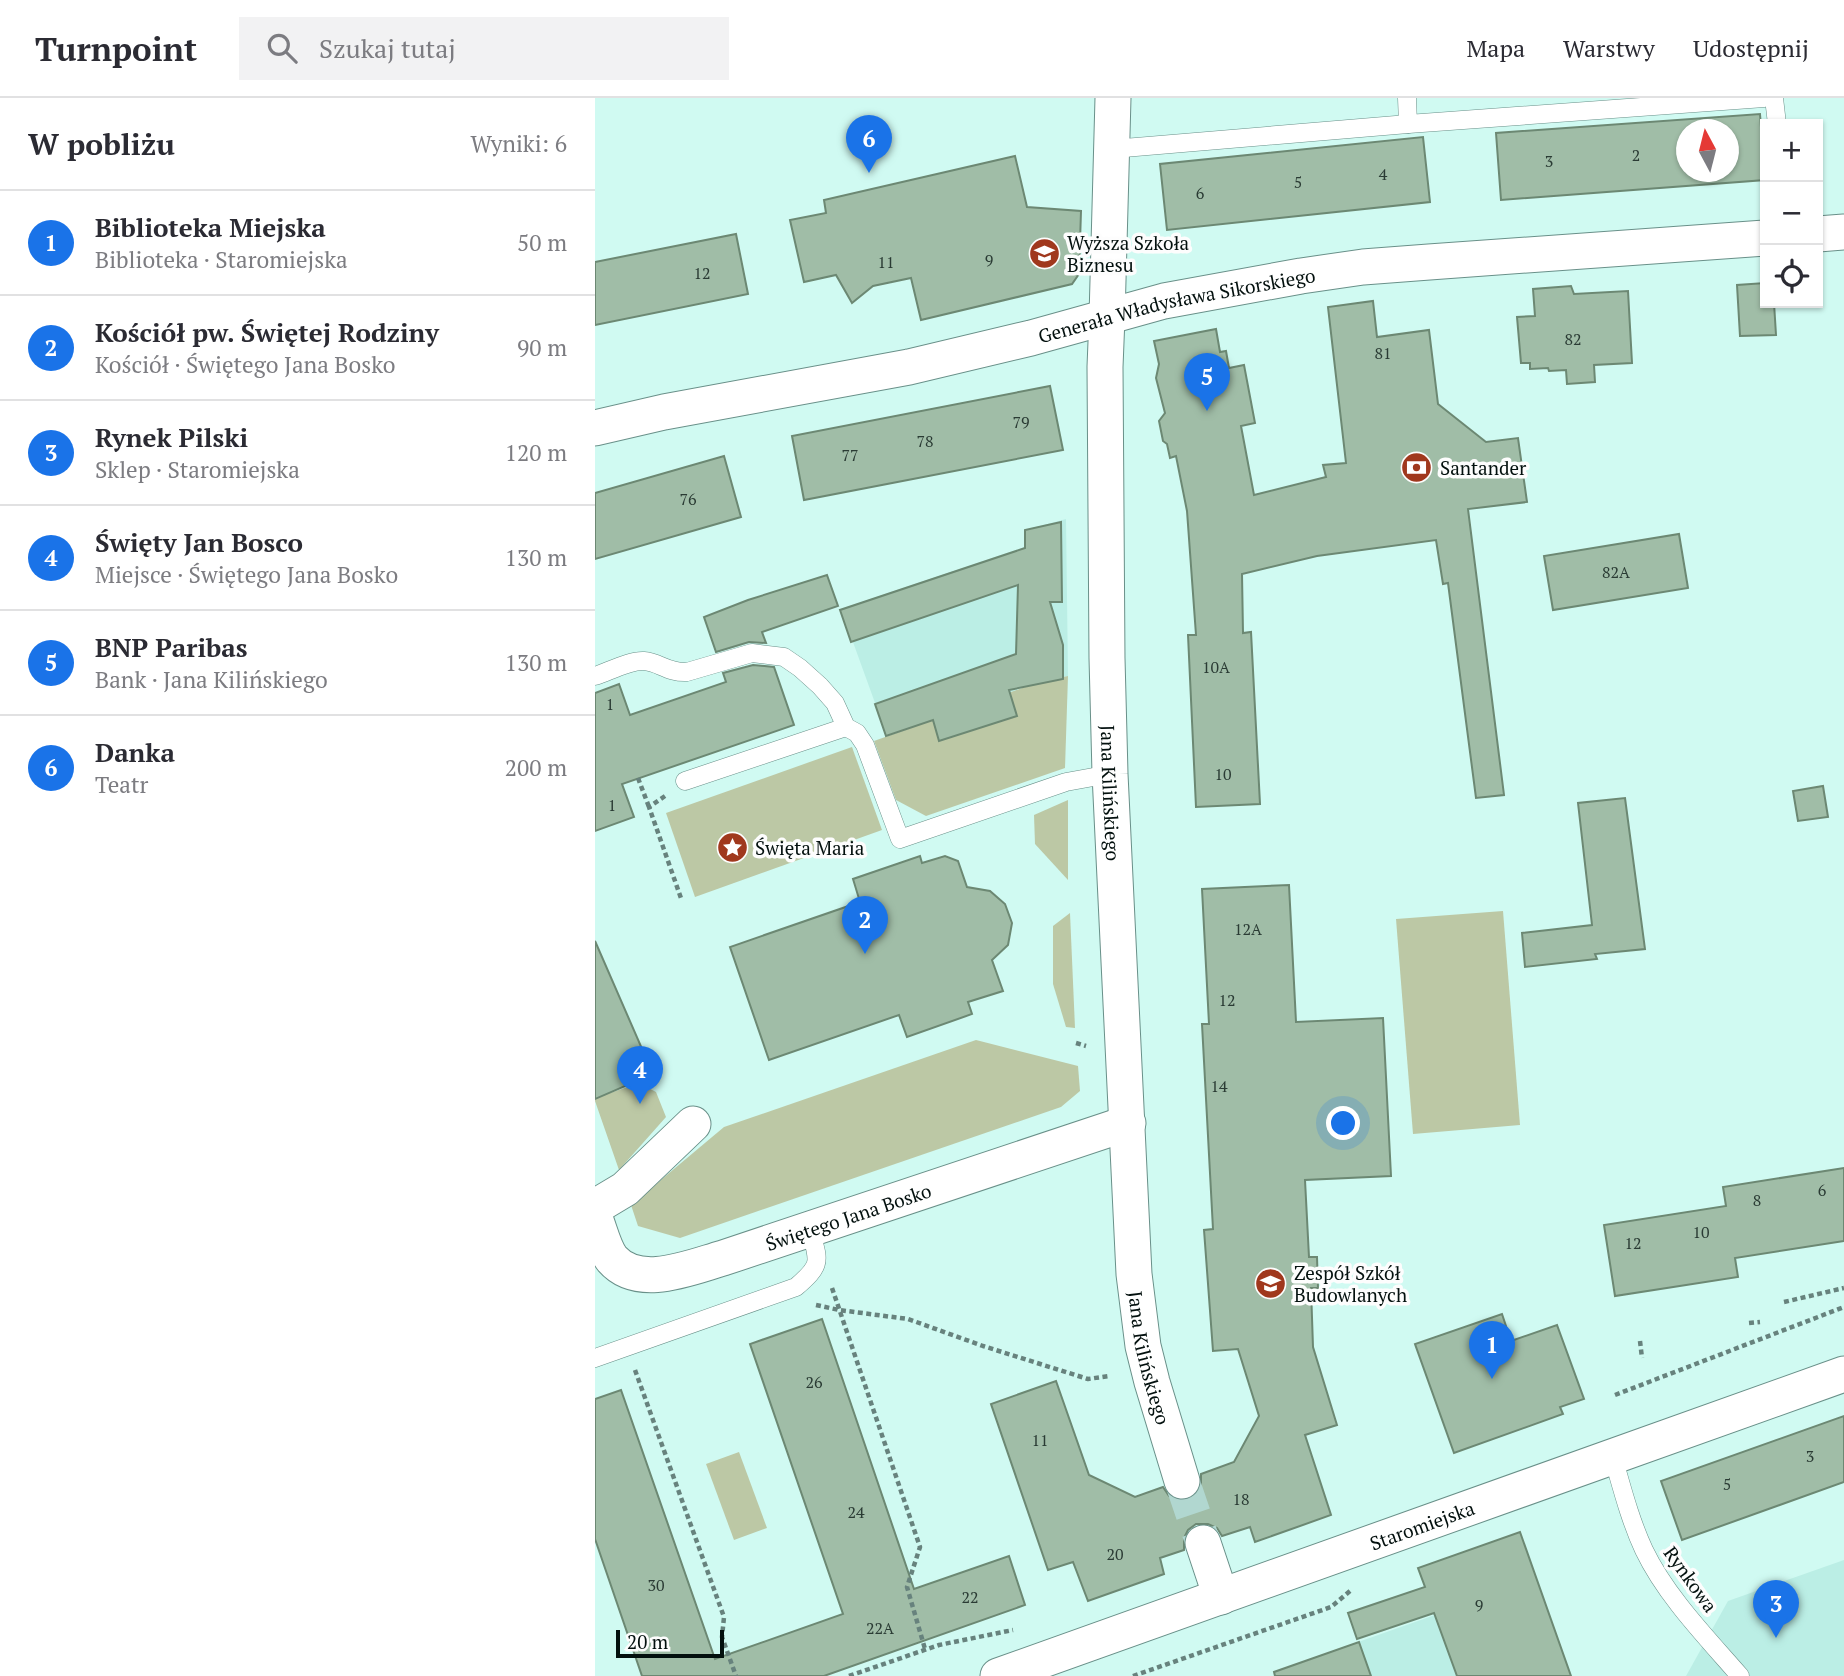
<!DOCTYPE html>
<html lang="pl">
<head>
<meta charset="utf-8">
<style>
	body { margin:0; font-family:"PT Serif",serif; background:#f2f2f3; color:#2b2b33 }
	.controls { position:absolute; right:21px; top:21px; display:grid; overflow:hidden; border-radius:0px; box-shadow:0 2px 5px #0004 }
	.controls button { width:63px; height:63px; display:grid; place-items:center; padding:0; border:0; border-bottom:2px solid #e1e1e2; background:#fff; color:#2b2b33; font:35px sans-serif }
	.compass { position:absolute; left:1081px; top:21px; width:63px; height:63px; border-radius:50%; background:#fff; box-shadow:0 2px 5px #0004; rotate:353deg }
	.scale { position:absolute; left:21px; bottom:18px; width:108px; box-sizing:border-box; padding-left:7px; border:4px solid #03100e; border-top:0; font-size:19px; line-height:24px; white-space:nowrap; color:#03100e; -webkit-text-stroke:5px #fdfdfd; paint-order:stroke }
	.you { position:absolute; left:749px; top:1026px; width:24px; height:24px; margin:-18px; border:5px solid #fff; border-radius:50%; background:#1a73e8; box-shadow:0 0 0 10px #1a73e833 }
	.badge { display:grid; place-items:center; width:46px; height:46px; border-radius:50%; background:#1a73e8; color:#fff; font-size:23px; font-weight:700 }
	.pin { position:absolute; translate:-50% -58px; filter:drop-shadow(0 2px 4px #0008) }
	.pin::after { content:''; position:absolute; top:37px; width:24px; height:21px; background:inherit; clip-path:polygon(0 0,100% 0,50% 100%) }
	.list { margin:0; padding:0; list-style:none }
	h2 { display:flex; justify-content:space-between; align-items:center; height:91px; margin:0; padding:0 28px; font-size:30px }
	h2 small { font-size:23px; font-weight:400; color:#7c7c81 }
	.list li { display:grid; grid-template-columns:46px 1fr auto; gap:21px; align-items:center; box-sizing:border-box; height:105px; padding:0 28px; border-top:2px solid #e1e1e2 }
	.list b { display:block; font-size:26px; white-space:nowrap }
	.list p { margin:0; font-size:23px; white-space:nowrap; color:#7c7c81 }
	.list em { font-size:23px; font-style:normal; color:#7c7c81 }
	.icon { flex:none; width:38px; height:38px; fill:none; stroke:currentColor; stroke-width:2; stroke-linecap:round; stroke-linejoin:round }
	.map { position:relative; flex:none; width:1249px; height:1578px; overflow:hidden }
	header { display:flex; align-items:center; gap:42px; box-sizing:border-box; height:98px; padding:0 35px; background:#fff; border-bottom:2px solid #e1e1e2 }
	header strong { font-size:33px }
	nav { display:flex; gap:38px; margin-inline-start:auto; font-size:24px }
	.search { width:490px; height:63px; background:#f2f2f3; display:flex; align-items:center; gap:18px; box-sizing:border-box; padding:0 24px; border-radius:0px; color:#7c7c81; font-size:26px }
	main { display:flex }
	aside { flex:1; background:#fff }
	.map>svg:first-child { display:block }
	.built { fill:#bbeee5 }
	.green { fill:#bcc8a5 }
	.building { fill:#a0bda7; stroke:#6c8873; stroke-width:2; fill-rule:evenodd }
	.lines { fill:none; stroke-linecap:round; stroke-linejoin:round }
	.street-tunnel { stroke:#b1d7d0; stroke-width:35; stroke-dasharray:35 18; stroke-linecap:butt }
	.lane-casing { stroke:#699089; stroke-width:19 }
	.street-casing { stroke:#699089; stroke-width:37 }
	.path { stroke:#67827d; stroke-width:4.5; stroke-dasharray:5 3.5; stroke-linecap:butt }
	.lane { stroke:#fff; stroke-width:18 }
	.street { stroke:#fff; stroke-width:35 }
	.labels { text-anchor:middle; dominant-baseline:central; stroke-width:7; stroke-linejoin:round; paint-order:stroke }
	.number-label { font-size:16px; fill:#2a3b34 }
	.poi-label { font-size:19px; fill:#03100e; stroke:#fdfdfd; text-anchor:start }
	.street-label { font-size:19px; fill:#03100e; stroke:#fdfdfd }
</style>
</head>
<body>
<header>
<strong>Turnpoint</strong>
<div class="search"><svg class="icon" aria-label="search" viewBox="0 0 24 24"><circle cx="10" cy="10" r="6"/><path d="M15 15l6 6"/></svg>Szukaj tutaj</div>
<nav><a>Mapa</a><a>Warstwy</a><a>Udostępnij</a></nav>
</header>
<main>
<aside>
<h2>W pobliżu<small>Wyniki: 6</small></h2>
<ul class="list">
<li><span class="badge">1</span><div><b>Biblioteka Miejska</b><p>Biblioteka · Staromiejska</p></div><em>50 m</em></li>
<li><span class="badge">2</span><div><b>Kościół pw. Świętej Rodziny</b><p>Kościół · Świętego Jana Bosko</p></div><em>90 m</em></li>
<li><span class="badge">3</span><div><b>Rynek Pilski</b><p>Sklep · Staromiejska</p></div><em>120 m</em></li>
<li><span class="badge">4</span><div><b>Święty Jan Bosco</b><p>Miejsce · Świętego Jana Bosko</p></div><em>130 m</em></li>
<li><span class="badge">5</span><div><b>BNP Paribas</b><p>Bank · Jana Kilińskiego</p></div><em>130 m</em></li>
<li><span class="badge">6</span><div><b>Danka</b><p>Teatr</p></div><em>200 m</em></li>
</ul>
</aside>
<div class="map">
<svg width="1249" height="1578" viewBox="0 0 1249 1578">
	<rect width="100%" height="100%" fill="#d0faf2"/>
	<g class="built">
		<polygon points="471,421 473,578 441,585 292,638 246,511 430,449 430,432"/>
		<polygon points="1249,1462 1249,1578 1091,1578 1133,1503"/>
		<polygon points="840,1517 862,1578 718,1578 712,1562"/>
	</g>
	<g class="green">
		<polygon points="473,578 470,670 331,718 301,702 279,643 441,585"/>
		<polygon points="257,649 287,732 100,799 71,715"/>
		<polygon points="473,702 473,782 440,746 439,717"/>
		<polygon points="908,813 925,1027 818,1036 801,821"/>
		<polygon points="475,815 480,930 471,929 458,886 458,828"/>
		<polygon points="381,942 483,968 485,993 466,1009 85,1140 43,1128 36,1107 129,1029"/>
		<polygon points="0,956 15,995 44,985 61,994 71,1019 24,1072 0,1003"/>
		<polygon points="144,1354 172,1430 139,1442 111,1366"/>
	</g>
	<g class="building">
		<path d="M1165,16L1170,82L906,102L901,35ZM1091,32H1133V74H1091Z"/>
		<polygon points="828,39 835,104 572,132 565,66"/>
		<polygon points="420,58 432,109 486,113 484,176 477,186 326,222 316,180 278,188 257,205 241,177 209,184 195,122 231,115 229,102"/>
		<polygon points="141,136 153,196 0,227 0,164"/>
		<polygon points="1170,185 1170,205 1179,205 1181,237 1145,238 1142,187"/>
		<polygon points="976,188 979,196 1033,193 1037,265 999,267 1000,284 972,286 971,272 954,273 953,270 935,271 935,265 926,265 922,219 940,218 938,191"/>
		<polygon points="778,203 782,239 834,232 843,306 891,344 923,340 932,404 873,411 909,697 881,700 853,485 848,486 841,442 722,458 647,476 648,535 656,534 665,706 601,709 593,537 601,537 592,413 581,358 575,360 572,346 568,343 564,323 570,315 561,280 564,266 559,243 621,231 625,254 631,253 634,270 649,267 660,325 646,328 659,397 731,379 728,367 751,365 733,209"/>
		<polygon points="455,288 468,352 209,402 197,338"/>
		<polygon points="129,358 146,419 0,461 0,395"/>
		<polygon points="466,424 467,504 455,504 468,547 468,581 414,592 422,618 344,643 338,622 291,638 280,606 421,556 423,487 256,544 245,512 430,450 430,432"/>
		<polygon points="1084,436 1093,490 958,512 949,458"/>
		<polygon points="232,477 243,508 167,534 171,545 154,544 121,554 109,519 153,502"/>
		<polygon points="158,567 179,569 199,627 27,686 39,719 0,733 0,595 24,586 35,617 131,584 128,575"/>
		<polygon points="1228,688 1233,719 1203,723 1198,693"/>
		<polygon points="1030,700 1050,851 1000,856 1002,861 930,869 927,835 997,827 983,705"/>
		<polygon points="325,758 327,765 350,758 363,763 372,789 395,793 410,806 417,825 413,847 397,862 408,893 373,904 377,916 312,939 304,917 174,962 135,849 265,804 258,781"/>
		<polygon points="694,787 701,924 788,920 796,1078 710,1082 714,1159 722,1159 723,1190 716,1190 718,1249 742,1327 710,1337 736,1417 660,1444 655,1429 627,1438 622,1430 613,1426 601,1426 593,1432 589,1440 589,1452 565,1460 569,1476 493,1503 478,1464 453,1472 396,1306 461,1283 494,1377 540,1399 568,1389 574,1398 582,1402 593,1402 601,1397 606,1388 606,1376 639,1364 664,1318 643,1251 618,1253 609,1132 618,1131 607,926 614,926 607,791"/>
		<polygon points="0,843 58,976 0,1001"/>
		<polygon points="1249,1070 1249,1143 1140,1160 1143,1179 1020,1198 1009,1127 1131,1108 1128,1089"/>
		<polygon points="907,1216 916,1243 962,1227 989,1301 965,1309 968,1316 859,1355 820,1246"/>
		<polygon points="227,1221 319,1491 414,1458 430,1507 229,1578 47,1578 0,1441 0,1301 26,1292 120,1561 248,1516 155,1246"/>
		<polygon points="1249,1318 1249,1384 1087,1442 1066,1383"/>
		<polygon points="925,1434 976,1578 862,1578 839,1515 762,1541 753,1515 830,1489 823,1470"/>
		<polygon points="764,1544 776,1578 680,1578 679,1574"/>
	</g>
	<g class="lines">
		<polyline class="street-tunnel" points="587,1383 608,1445"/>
		<defs>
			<g id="lane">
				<polyline points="812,0 813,26"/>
				<polyline points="1179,0 1182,26"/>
				<polyline points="517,51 813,26 1169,0"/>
				<path d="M0,578C13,574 35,562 49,563C64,564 73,575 92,574L157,555L189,559L205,570L225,588L240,605L251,629L262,635L270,647L305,741L471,684L515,676"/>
				<polyline points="90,683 251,629"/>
				<path d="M0,1260L201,1189C229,1165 223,1163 215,1130"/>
				<path d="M1018,1359C1027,1390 1035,1422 1049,1452C1071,1498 1112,1540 1145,1578"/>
			</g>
			<g id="street">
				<path id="s1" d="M518,0L512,219L510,269L512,560L515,676L539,1176L548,1248L557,1284L587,1383"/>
				<polyline points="1223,136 1249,134"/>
				<path id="s2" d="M0,330L69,314L314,269L436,240L569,203L706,178L768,169L834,164L1170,140"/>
				<polyline points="0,1109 30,1091 98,1026"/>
				<path id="s3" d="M0,1120C5,1133 9,1151 17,1161C44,1192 96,1169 128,1160L533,1025"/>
				<polyline points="608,1445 626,1499"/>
				<path id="s4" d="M403,1578L1249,1276"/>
			</g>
		</defs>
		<use href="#lane" class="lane-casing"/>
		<use href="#street" class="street-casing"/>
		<g class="path">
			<polyline points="43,680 54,709"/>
			<polyline points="70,698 54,709 87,803"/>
			<polyline points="481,945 491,948"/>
			<polyline points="237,1190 325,1449 312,1489 330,1551"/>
			<polyline points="1189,1204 1249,1190"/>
			<polyline points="221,1207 244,1212 313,1221 388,1248 493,1281 514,1278"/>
			<polyline points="1154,1225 1165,1224"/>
			<polyline points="1045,1243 1047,1260"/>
			<polyline points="40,1272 129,1519 127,1539 141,1578"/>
			<polyline points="1020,1297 1249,1209"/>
			<polyline points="254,1578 344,1547 418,1532"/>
			<polyline points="538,1578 736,1509 755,1493"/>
		</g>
		<use href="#lane" class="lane"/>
		<use href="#street" class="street"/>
	</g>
	<defs>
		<symbol id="university-disc" viewBox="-11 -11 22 22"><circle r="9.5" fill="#a0381d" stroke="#fdfdfd"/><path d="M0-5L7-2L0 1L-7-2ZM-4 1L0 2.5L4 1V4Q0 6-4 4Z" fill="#fff"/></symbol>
		<symbol id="bank-disc" viewBox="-11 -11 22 22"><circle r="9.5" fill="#a0381d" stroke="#fdfdfd"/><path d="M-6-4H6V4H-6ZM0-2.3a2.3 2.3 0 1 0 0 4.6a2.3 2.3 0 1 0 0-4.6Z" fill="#fff"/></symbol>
		<symbol id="sight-disc" viewBox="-11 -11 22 22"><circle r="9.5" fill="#a0381d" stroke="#fdfdfd"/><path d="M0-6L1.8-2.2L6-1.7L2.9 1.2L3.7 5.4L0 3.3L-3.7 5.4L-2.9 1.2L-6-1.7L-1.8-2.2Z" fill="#fff"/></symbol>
		<symbol id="school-disc" viewBox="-11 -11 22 22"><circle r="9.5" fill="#a0381d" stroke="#fdfdfd"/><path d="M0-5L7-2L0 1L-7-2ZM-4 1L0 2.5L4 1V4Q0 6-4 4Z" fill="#fff"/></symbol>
	</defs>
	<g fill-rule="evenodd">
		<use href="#university-disc" x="432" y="138" width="35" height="35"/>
		<use href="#bank-disc" x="804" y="352" width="35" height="35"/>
		<use href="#sight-disc" x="120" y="732" width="35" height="35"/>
		<use href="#school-disc" x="658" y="1168" width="35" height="35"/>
	</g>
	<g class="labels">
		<g class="number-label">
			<text x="1041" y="57">2</text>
			<text x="954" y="63">3</text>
			<text x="788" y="76">4</text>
			<text x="703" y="84">5</text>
			<text x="605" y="95">6</text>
			<text x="394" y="162">9</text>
			<text x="291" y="164">11</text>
			<text x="107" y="175">12</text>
			<text x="978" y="241">82</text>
			<text x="788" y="255">81</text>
			<text x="426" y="324">79</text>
			<text x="330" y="343">78</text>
			<text x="255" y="357">77</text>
			<text x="93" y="401">76</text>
			<text x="1021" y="474">82A</text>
			<text x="621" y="569">10A</text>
			<text x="15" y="606">1</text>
			<text x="628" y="676">10</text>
			<text x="17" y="707">1</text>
			<text x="653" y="831">12A</text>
			<text x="632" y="902">12</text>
			<text x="624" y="988">14</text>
			<text x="1227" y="1092">6</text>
			<text x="1162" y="1102">8</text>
			<text x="1106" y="1134">10</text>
			<text x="1038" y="1145">12</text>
			<text x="219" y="1284">26</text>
			<text x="445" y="1342">11</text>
			<text x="1215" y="1358">3</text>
			<text x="1132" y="1386">5</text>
			<text x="646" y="1401">18</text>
			<text x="261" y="1414">24</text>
			<text x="520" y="1456">20</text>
			<text x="61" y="1487">30</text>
			<text x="375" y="1499">22</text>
			<text x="884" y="1507">9</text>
			<text x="285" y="1530">22A</text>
		</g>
		<g class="poi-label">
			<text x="472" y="144">Wyższa Szkoła<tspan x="472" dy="22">Biznesu</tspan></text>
			<text x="845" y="369">Santander</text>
			<text x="160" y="749">Święta Maria</text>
			<text x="699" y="1174">Zespół Szkół<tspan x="699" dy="22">Budowlanych</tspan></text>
		</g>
		<g class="street-label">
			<text stroke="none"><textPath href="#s2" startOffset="595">Generała Władysława Sikorskiego</textPath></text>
			<text stroke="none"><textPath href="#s1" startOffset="695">Jana Kilińskiego</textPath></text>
			<text stroke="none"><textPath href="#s3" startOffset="294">Świętego Jana Bosko</textPath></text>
			<text stroke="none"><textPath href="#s1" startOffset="1262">Jana Kilińskiego</textPath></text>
			<text stroke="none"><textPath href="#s4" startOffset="450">Staromiejska</textPath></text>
			<text transform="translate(1096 1481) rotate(54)">Rynkowa</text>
		</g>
	</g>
</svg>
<div class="controls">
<button>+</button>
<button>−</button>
<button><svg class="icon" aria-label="locate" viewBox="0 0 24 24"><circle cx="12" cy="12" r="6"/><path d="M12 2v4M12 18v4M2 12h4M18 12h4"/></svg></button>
</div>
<svg class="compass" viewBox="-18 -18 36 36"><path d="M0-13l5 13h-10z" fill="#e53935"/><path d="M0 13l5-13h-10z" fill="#7c7c81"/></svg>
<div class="scale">20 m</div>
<div class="you"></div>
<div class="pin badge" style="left:897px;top:1281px">1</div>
<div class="pin badge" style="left:270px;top:856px">2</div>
<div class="pin badge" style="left:1181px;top:1540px">3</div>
<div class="pin badge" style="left:45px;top:1006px">4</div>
<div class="pin badge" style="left:612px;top:313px">5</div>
<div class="pin badge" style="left:274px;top:75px">6</div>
</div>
</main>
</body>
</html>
